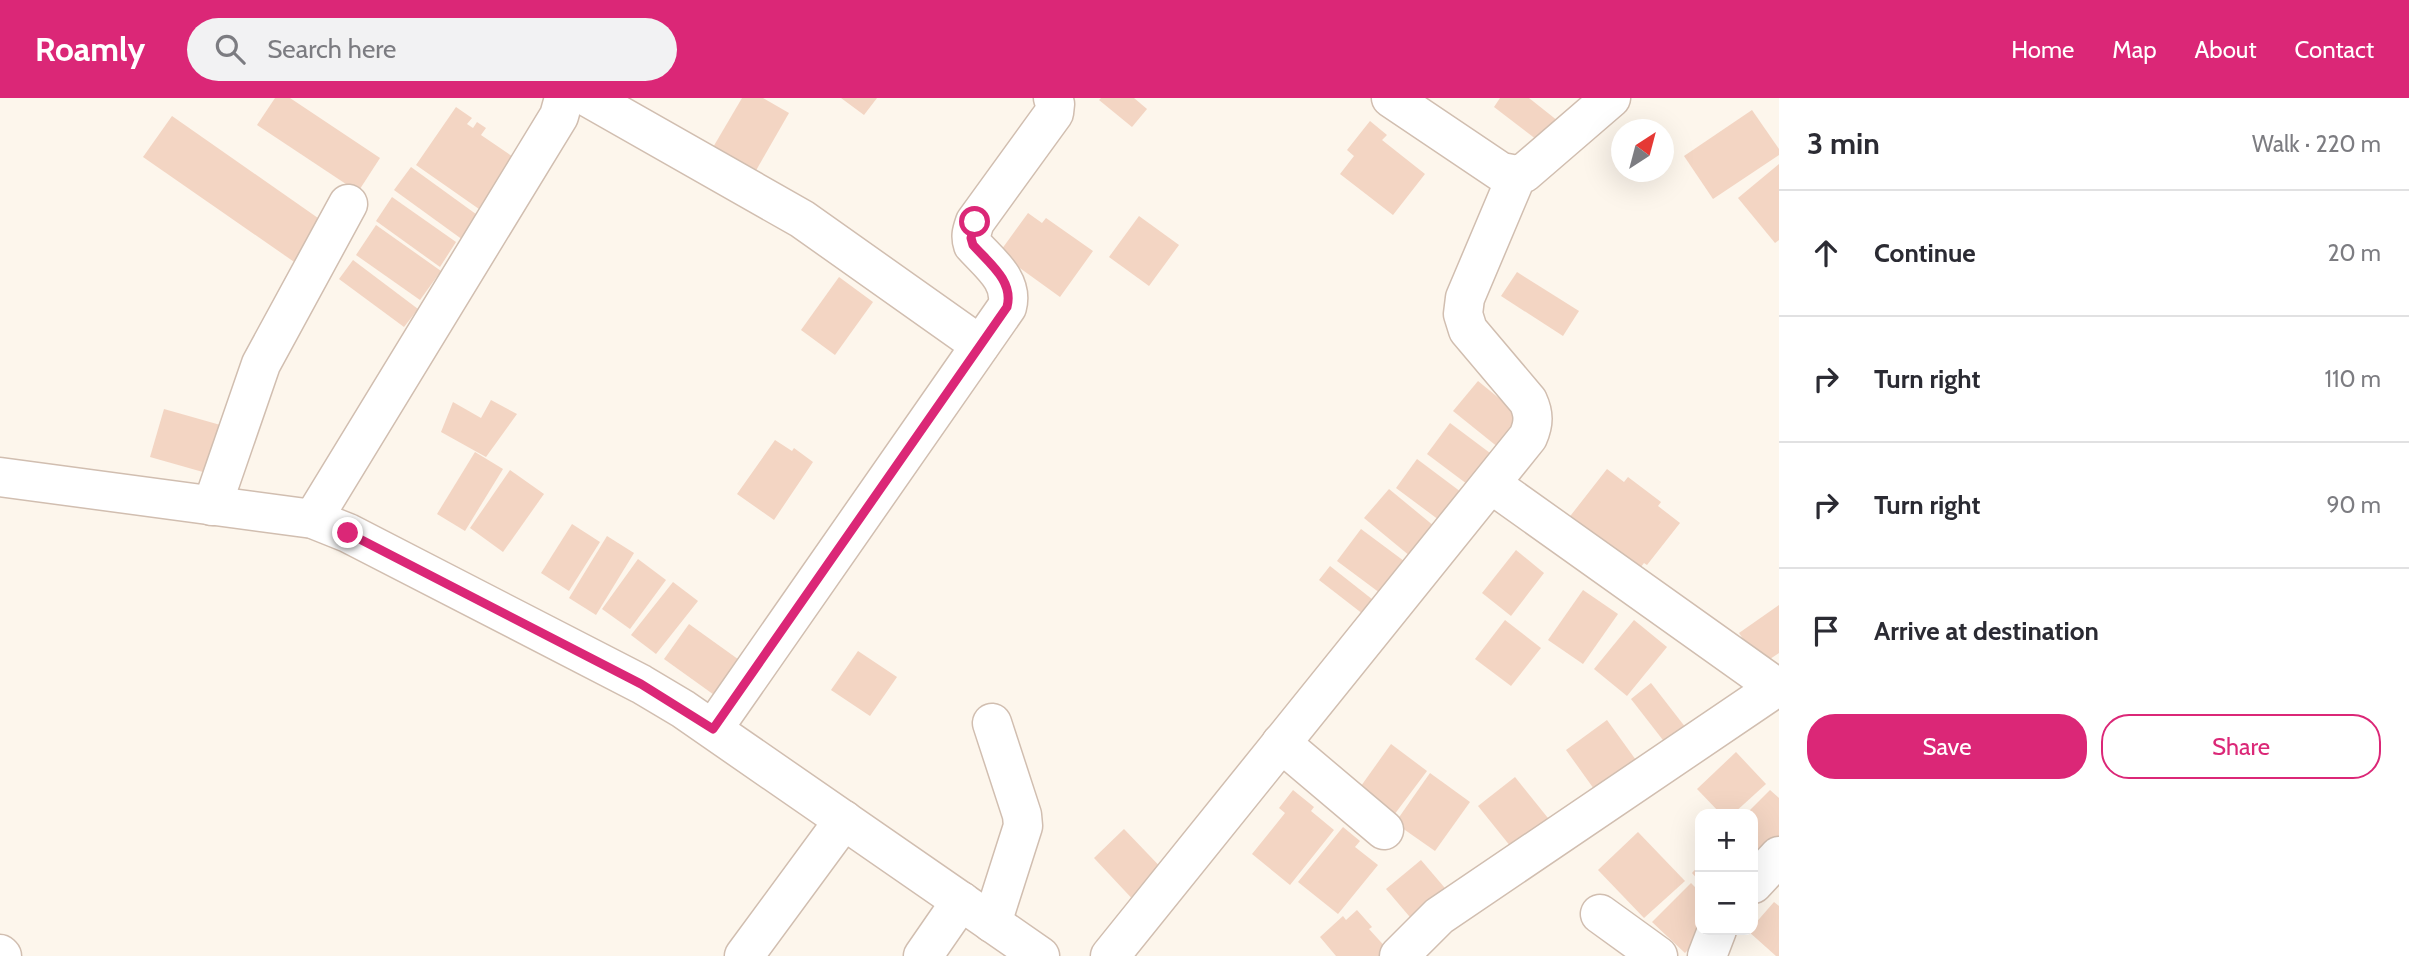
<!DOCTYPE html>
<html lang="en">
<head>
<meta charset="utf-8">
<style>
	body { margin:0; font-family:Cabin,sans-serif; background:#f2f2f3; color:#2b2b33 }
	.controls { position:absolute; right:21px; bottom:21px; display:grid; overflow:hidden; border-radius:14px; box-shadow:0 7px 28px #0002 }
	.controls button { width:63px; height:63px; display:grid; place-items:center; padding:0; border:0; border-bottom:2px solid #e1e1e2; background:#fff; color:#2b2b33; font:35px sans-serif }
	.compass { position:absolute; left:1611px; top:21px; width:63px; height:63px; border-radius:50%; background:#fff; box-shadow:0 7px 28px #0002; rotate:36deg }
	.stop { position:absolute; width:21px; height:21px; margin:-16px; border:5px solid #db2777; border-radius:50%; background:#fff }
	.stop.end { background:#db2777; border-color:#fff; box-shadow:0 2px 7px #0008 }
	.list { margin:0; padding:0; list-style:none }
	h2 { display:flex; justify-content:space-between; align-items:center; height:91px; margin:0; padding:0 28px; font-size:30px }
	h2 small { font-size:23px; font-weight:400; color:#7c7c81 }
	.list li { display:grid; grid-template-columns:46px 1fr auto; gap:21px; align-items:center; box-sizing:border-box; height:126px; padding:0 28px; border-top:2px solid #e1e1e2 }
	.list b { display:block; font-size:26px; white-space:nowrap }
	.list em { font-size:23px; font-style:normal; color:#7c7c81 }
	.actions { display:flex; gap:14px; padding:21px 28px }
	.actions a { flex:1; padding:16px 0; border:2px solid #db2777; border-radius:28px; text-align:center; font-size:24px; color:#db2777 }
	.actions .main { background:#db2777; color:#fff }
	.icon { flex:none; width:38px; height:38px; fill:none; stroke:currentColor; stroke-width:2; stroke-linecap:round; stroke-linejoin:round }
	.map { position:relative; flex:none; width:1779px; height:858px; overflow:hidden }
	header { display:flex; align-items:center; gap:42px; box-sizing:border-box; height:98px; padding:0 35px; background:#db2777; color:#fff }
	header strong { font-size:33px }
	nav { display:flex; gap:38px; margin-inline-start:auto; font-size:24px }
	.search { width:490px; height:63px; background:#f2f2f3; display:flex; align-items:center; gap:18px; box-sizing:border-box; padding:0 24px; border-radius:38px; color:#7c7c81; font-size:26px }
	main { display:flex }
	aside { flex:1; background:#fff }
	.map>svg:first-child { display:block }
	.building { fill:#f3d5c3 }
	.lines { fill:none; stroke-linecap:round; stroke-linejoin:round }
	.minor-casing { stroke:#d1beb0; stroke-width:41 }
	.minor { stroke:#fff; stroke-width:38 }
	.route { stroke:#db2777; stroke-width:9 }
</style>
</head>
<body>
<header>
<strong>Roamly</strong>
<div class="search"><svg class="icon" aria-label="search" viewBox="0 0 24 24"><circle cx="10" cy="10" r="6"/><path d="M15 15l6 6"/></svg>Search here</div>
<nav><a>Home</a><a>Map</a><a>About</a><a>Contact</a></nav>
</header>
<main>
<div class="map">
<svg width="1779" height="858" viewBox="0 0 1779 858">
	<rect width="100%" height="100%" fill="#fdf6ec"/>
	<g class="building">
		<polygon points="275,0 290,0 380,60 358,94 257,27"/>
		<polygon points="742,0 763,0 789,15 754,76 712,51"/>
		<polygon points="841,0 877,0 864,17"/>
		<polygon points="1101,0 1134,0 1147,11 1132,29 1099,2"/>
		<polygon points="1500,0 1529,0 1558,23 1541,45 1494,9"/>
		<polygon points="456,9 472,20 467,26 473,30 477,24 486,30 481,37 525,67 489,118 416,67"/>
		<polygon points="1752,12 1779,51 1779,57 1713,101 1684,58"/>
		<polygon points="172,18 328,127 300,168 143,59"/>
		<polygon points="1370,23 1387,37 1382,42 1425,76 1393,117 1340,76 1354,58 1347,52"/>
		<polygon points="1779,66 1779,142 1775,145 1738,100"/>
		<polygon points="411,69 480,119 463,142 394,92"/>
		<polygon points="392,99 456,144 440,169 376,123"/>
		<polygon points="1028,115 1042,125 1046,120 1093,153 1060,199 999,155"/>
		<polygon points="1139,118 1179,147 1149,188 1109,159"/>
		<polygon points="376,127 441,173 420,202 356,157"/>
		<polygon points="353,162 418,211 404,229 339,181"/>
		<polygon points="1517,174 1579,213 1563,238 1501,198"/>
		<polygon points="839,179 873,204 835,257 801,232"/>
		<polygon points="1478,283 1528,324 1504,354 1453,313"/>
		<polygon points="491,302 517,316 486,359 441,334 453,304 481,320"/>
		<polygon points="164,311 231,330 217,378 150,359"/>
		<polygon points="1450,325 1498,361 1475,392 1427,356"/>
		<polygon points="775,342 792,353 794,350 813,364 774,422 737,396"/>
		<polygon points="475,354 503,371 465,433 437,416"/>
		<polygon points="1417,361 1465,397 1443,425 1396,390"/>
		<polygon points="1607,371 1624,384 1628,379 1661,404 1658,408 1680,425 1647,467 1644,465 1633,479 1564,426"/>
		<polygon points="510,372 544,396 503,454 470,430"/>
		<polygon points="1389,391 1440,433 1416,463 1364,420"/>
		<polygon points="572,426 600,444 569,493 541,475"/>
		<polygon points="1361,431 1408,466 1384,498 1337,463"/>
		<polygon points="607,438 634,455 596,517 569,500"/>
		<polygon points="1516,452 1544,475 1511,518 1482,495"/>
		<polygon points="638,461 666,482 630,531 602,511"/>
		<polygon points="1330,468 1382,509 1372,523 1319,482"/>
		<polygon points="673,484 698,503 656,556 631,537"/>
		<polygon points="1583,492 1618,516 1583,566 1548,542"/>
		<polygon points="1779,507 1779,555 1761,567 1739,535"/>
		<polygon points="1505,522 1541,550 1511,588 1475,561"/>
		<polygon points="1634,522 1667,549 1627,598 1594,571"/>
		<polygon points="689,526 742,564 717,599 664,561"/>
		<polygon points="858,553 897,579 870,618 831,592"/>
		<polygon points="1651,585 1693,639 1673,655 1631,601"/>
		<polygon points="1607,622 1641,669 1599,698 1566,652"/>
		<polygon points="1391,646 1427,673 1391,721 1356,695"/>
		<polygon points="1736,654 1766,686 1733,716 1721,716 1697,691"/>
		<polygon points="1430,675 1470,704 1435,753 1395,725"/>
		<polygon points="1515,679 1552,725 1515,754 1478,708"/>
		<polygon points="1293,692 1314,709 1311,713 1334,732 1290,787 1252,756 1285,715 1279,710"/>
		<polygon points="1770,692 1779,700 1779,755 1769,765 1753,749 1753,716 1746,716"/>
		<polygon points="1343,729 1360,743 1355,749 1378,767 1338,816 1298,784"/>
		<polygon points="1124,731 1170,779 1139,808 1094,760"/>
		<polygon points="1638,734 1685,783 1644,820 1598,772"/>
		<polygon points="1421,762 1450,796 1415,825 1386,791"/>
		<polygon points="1700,766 1700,784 1692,775"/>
		<polygon points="1691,785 1700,794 1700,832 1708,832 1685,855 1652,824"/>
		<polygon points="1774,804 1779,808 1779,858 1776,858 1748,833 1753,832 1753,828"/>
		<polygon points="1357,812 1372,829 1369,831 1389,853 1384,858 1336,858 1320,839 1343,818 1346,822"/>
	</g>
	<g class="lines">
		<defs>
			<g id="minor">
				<polyline points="589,0 802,121 980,247"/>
				<polyline points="1391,0 1501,74 1517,77 1524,75 1611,0"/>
				<polyline points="0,379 313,421 348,435 641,586 683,611 1040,858"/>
				<polyline points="1491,386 1779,591"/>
				<polyline points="212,408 261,266 348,106"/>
				<polyline points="313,421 559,18 564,0"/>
				<polyline points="992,625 1022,717 1023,728 992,825"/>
				<path d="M713,631L1007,209C1014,183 989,165 973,147C970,138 972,133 975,124L1054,15L1055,6L1053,0"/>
				<polyline points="1281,645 1384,732"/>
				<polyline points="1753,786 1779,758"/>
				<polyline points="1600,816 1658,858"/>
				<polyline points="0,856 2,858"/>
				<polyline points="744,858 844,722"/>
				<polyline points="923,858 961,803"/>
				<path d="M1110,858L1528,339C1534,325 1534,316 1528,303L1468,232L1463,216L1465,200L1517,77"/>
				<polyline points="1399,858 1439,818 1777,589"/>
				<polyline points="1707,858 1717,832"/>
			</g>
		</defs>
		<use href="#minor" class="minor-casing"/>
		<use href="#minor" class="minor"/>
	</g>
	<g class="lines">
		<path class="route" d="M348,435L641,586L713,631L1007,209C1014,183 989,165 973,147L971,140L975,124"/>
	</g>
</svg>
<div class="controls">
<button>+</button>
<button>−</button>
</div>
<svg class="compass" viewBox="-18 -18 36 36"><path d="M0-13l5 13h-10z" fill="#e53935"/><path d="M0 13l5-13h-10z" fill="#7c7c81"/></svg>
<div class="stop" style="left:975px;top:124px"></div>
<div class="stop end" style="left:348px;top:435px"></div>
</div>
<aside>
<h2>3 min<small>Walk · 220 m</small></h2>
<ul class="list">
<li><svg class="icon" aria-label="ahead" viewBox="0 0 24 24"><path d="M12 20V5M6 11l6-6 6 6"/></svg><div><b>Continue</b></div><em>20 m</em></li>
<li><svg class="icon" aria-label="right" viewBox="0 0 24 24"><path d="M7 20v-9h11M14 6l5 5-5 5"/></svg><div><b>Turn right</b></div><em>110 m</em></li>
<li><svg class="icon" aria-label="right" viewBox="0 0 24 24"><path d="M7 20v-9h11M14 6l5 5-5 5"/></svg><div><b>Turn right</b></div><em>90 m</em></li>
<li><svg class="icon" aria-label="arrive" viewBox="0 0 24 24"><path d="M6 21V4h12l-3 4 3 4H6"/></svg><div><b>Arrive at destination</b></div></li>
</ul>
<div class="actions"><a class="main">Save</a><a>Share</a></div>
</aside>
</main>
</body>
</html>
